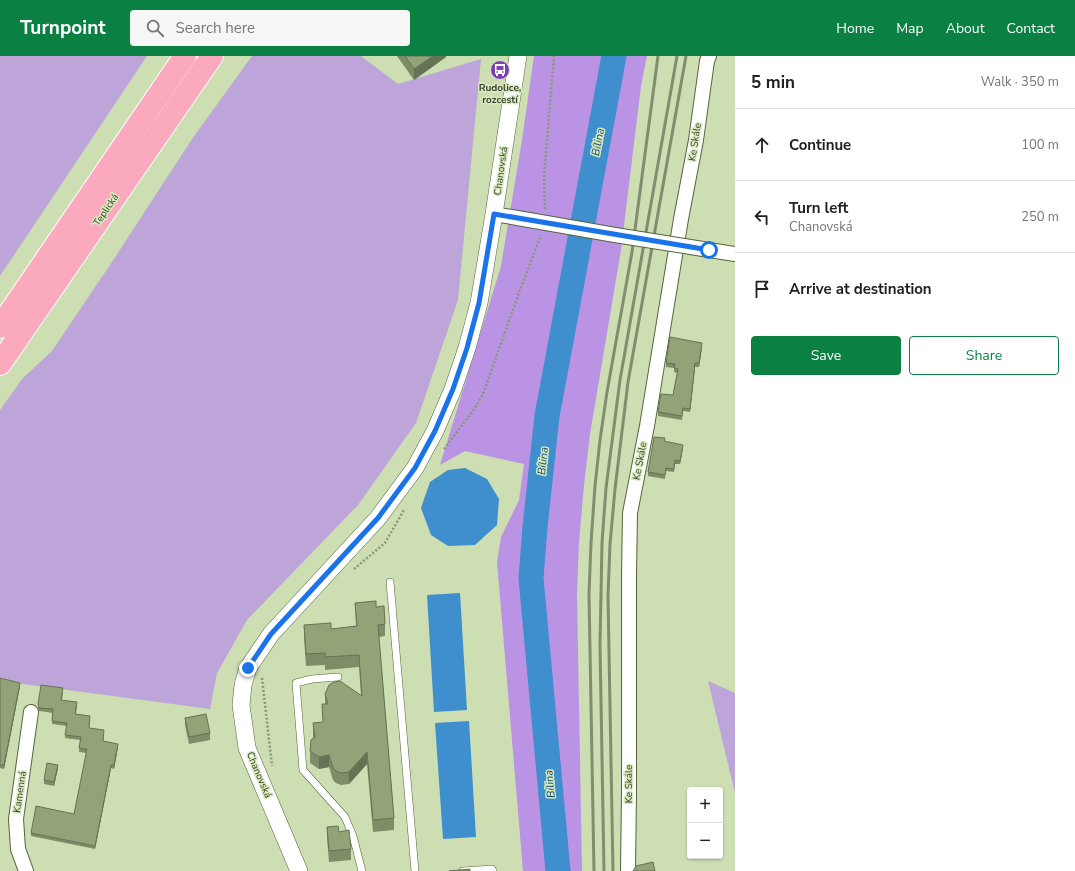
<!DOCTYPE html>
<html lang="en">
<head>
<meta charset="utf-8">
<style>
	body { margin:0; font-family:"Nunito Sans",sans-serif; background:#f6f6f6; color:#202124 }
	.controls { position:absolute; right:12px; bottom:12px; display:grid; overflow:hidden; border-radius:4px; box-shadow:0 1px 3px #0004 }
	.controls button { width:36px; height:36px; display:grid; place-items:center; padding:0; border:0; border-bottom:1px solid #e0e0e0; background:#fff; color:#202124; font:20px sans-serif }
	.stop { position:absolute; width:12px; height:12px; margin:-9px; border:3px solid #1a73e8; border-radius:50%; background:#fff }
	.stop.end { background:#1a73e8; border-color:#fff; box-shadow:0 1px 4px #0008 }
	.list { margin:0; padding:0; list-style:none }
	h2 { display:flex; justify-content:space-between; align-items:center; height:52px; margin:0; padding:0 16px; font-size:17px }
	h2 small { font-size:13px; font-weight:400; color:#757577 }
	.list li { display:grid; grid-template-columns:26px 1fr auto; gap:12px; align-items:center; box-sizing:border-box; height:72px; padding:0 16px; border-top:1px solid #e0e0e0 }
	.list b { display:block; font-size:15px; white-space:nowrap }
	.list p { margin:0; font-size:13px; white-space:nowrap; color:#757577 }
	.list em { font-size:13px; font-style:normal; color:#757577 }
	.actions { display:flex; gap:8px; padding:12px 16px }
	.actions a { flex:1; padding:9px 0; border:1px solid #0b8043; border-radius:4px; text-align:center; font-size:14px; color:#0b8043 }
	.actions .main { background:#0b8043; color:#fff }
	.icon { flex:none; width:22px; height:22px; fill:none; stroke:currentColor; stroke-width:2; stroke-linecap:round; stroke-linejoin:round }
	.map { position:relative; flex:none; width:735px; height:815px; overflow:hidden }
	header { display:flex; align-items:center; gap:24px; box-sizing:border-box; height:56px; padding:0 20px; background:#0b8043; color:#fff }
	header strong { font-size:19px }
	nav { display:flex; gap:22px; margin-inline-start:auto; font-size:14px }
	.search { width:280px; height:36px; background:#f6f6f6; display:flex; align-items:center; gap:10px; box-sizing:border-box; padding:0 14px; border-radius:4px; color:#757577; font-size:15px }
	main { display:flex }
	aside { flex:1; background:#fff }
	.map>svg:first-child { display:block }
	.green { fill:#bea5d9 }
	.forest { fill:#bb93e5 }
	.water { fill:#3f8ecd }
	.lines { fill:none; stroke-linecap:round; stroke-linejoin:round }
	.river { stroke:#3f8ecd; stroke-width:25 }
	.service-casing { stroke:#54643c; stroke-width:8 }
	.minor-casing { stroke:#54643c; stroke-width:16 }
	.tertiary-casing { stroke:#54643c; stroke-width:18 }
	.trunk-casing { stroke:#fff; stroke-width:24 }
	.path { stroke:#8a9777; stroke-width:2.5; stroke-dasharray:2 2; stroke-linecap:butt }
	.service { stroke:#fff; stroke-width:7 }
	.minor { stroke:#fff; stroke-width:14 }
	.tertiary { stroke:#fff; stroke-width:17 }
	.trunk { stroke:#faaabc; stroke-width:22 }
	.rail { stroke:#818d6e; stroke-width:3 }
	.minor-bridge-casing { stroke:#54643c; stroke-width:16; stroke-linecap:butt }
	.minor-bridge { stroke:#fff; stroke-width:14 }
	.wall { fill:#7e8c67 }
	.shaded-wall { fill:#667254 }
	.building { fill:#92a378; stroke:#667254 }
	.route { stroke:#1a73e8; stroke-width:5 }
	.labels { text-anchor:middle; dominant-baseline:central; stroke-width:3; stroke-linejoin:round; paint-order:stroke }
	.poi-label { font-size:10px; font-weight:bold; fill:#39402e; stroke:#d9ebbe }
	.street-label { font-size:10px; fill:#39402e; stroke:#d9ebbe }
	.water-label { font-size:11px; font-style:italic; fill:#06436e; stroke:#d9ebbe }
</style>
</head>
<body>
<header>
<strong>Turnpoint</strong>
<div class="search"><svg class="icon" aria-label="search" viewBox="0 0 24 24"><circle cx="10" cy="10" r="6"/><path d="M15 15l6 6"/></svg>Search here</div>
<nav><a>Home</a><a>Map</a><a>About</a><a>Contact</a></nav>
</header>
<main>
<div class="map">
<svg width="735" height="815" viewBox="0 0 735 815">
	<rect width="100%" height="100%" fill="#ccdeb2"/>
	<g class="green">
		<polygon points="0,0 147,0 0,220"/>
		<polygon points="252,0 361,0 398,28 481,3 458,244 416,367 358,449 247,564 217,617 210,653 0,625 0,354 22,323 52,295 114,203 192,83"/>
		<polygon points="708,625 735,637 735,737"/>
	</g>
	<polygon class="forest" points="534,0 647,0 641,30 621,194 590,378 584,429 579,486 577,538 582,815 523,815 497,506 501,481 519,444 524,408 465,395 440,409 501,210 522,84"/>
	<g class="water">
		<polygon points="465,412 487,423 499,443 497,469 475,489 448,490 431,479 421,452 430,426 448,414"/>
		<polygon points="460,537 467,654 434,656 427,539"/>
		<polygon points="469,665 476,781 443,783 435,667"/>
	</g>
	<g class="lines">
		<polyline class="river" points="558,815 531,522 535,471 547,360 614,0"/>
		<defs>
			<g id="service">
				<polyline points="390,526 415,815"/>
				<polyline points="338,621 312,623 296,627 303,714 345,761 353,780 362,815"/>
				<polyline points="463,815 492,813 493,815"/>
			</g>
			<g id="minor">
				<polyline points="494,158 529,164"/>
				<polyline points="709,194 735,198"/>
				<polyline points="26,815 18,793 16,763 31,656"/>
				<polyline points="628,815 629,736 629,519 630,457 647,370 681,163 696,84 707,5 709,0"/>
			</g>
			<polyline id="tertiary" points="299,815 247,692 241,649 243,629 248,612 271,578 378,462 415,412 435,375 453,333 467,292 479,247 494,158 518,0"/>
			<g id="trunk">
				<polyline points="0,271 185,0"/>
				<polyline points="0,308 212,0"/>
			</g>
		</defs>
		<use href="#service" class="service-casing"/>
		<use href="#minor" class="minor-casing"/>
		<use href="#tertiary" class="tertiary-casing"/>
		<use href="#trunk" class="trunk-casing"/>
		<g class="path">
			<polyline points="545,153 544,120 554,0"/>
			<polyline points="444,393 475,352 483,338 520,234 541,179"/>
			<polyline points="354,513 385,487 404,454"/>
			<polyline points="262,622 272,710"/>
		</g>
		<use href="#service" class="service"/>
		<use href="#minor" class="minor"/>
		<use href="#tertiary" class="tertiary"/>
		<use href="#trunk" class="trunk"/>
		<g class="rail">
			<polyline points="594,815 589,538 591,487 595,430 600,384 607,336 632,196 658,0"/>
			<polyline points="604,815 600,588 602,487 606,432 620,324 677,0"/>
			<polyline points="613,815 608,540 610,488 615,433 628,326 686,0"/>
		</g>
		<defs>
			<polyline id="minor-bridge" points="529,164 615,179 709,194"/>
		</defs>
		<use href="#minor-bridge" class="minor-bridge-casing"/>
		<use href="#minor-bridge" class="minor-bridge"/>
	</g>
	<g class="wall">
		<polygon points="397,0 446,0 446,1 414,24"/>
		<polygon points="702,291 699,311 695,311 690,356 683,355 682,364 658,360 658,356 673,339 677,317 674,316 674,312 666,311 666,307"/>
		<polygon points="665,386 683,392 680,408 675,408 674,416 666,415 665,423 648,420 648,416"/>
		<polygon points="355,547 376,551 385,568 385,580 379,581 394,762 394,774 373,776 367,708 349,728 341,729 336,727 333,724 329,711 319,713 310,707 310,695 313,682 313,667 323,666 322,648 325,648 325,638 361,640 359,611 325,614 325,609 306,610 304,581 304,569 331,573 356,570"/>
		<polygon points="0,622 20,630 4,713 0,712"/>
		<polygon points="63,636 62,644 77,650 76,658 90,664 89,672 104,678 103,686 118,691 114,713 111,712 95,793 31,780 31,777 74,758 87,697 79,696 80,684 65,682 67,670 52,668 53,657 39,655 38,652 38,648"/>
		<polygon points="185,662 210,677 210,684 189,688 185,669"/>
		<polygon points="58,712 54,730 44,728 44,724"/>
		<polygon points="327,771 339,776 351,793 351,804 329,806 327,782"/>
	</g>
	<g class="shaded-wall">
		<polygon points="433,0 446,0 446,1 414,24 414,13"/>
		<polygon points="702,287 702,291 699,311 699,307"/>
		<polygon points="695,307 695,311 690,356 690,353"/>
		<polygon points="683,389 683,392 680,408 680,405"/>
		<polygon points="20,627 20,630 4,713 4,709"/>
		<polygon points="118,688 118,691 114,713 114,709"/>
		<polygon points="367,696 367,708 349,728 349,716"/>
		<polygon points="329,699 329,711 319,713 319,701"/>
		<polygon points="58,709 58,712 54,730 54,726"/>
		<polygon points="111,709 111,712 95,793 95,790"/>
	</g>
	<g class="building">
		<polygon points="405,0 433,0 414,13"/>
		<polygon points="670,281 702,287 699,307 695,307 690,353 683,352 682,360 658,356 661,338 673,339 678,313 674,312 675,308 666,307"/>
		<polygon points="654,381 665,382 664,385 683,389 680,405 675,404 674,413 666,412 665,419 648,416"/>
		<polygon points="376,545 376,551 384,550 385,568 378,569 394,762 373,764 367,696 349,716 341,717 336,715 333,712 329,699 319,701 310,695 311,684 315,681 313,667 323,666 322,648 328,648 325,638 329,629 334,626 340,625 362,640 359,599 325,601 325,597 306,598 304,569 331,567 331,573 357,570 355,547"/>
		<polygon points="0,622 20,627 4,709 0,709"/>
		<polygon points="41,629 63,632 61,644 77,646 75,658 90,660 89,672 104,674 103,685 118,688 114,709 111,709 95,790 31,777 36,750 74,758 87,693 79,692 81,681 65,679 67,667 52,665 53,653 39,652 38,648"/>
		<polygon points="206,658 210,677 189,681 185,662"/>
		<polygon points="47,707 58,709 54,726 44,724"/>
		<polygon points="338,770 339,776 349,774 351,793 329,795 327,771"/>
		<polygon points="653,806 655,815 633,815 636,810"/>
		<polygon points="470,813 470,815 449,815"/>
	</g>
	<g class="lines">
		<polyline class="route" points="248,612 271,578 378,462 415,412 435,375 453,333 467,292 479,247 494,158 709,194"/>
	</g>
	<defs>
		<symbol id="bus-disc" viewBox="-11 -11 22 22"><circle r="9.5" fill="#7d3eb3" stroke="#d9ebbe"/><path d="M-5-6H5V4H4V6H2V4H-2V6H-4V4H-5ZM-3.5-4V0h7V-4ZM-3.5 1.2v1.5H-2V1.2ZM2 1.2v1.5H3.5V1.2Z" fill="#fff"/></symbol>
	</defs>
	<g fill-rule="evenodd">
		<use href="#bus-disc" x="489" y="3" width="22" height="22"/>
	</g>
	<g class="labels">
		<g class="poi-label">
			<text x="500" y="32">Rudolice,<tspan x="500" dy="12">rozcestí</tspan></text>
		</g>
		<g class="street-label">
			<text transform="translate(695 86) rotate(-81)">Ke Skále</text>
			<text transform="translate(501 115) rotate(-82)">Chanovská</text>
			<text transform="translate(106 154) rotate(-56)">Teplická</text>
			<text transform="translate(640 405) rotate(-79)">Ke Skále</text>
			<text transform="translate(259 719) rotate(67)">Chanovská</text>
			<text transform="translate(629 728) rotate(-90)">Ke Skále</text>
			<text transform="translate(20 736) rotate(-82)">Kamenná</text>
		</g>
		<g class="water-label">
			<text transform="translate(598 86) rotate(-79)">Bílina</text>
			<text transform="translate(543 405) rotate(-84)">Bílina</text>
			<text transform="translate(550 728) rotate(-95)">Bílina</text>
		</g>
	</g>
</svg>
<div class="controls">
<button>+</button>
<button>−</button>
</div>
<div class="stop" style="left:709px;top:194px"></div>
<div class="stop end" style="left:248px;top:612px"></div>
</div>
<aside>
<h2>5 min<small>Walk · 350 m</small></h2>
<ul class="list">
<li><svg class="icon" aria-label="ahead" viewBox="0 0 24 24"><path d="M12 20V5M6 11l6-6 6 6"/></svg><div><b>Continue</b></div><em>100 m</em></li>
<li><svg class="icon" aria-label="left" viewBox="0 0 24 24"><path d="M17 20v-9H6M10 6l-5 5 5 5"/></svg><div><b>Turn left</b><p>Chanovská</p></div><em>250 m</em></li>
<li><svg class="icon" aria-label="arrive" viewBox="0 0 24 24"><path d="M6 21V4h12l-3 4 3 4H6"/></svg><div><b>Arrive at destination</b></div></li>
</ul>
<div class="actions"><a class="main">Save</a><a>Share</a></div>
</aside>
</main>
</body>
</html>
